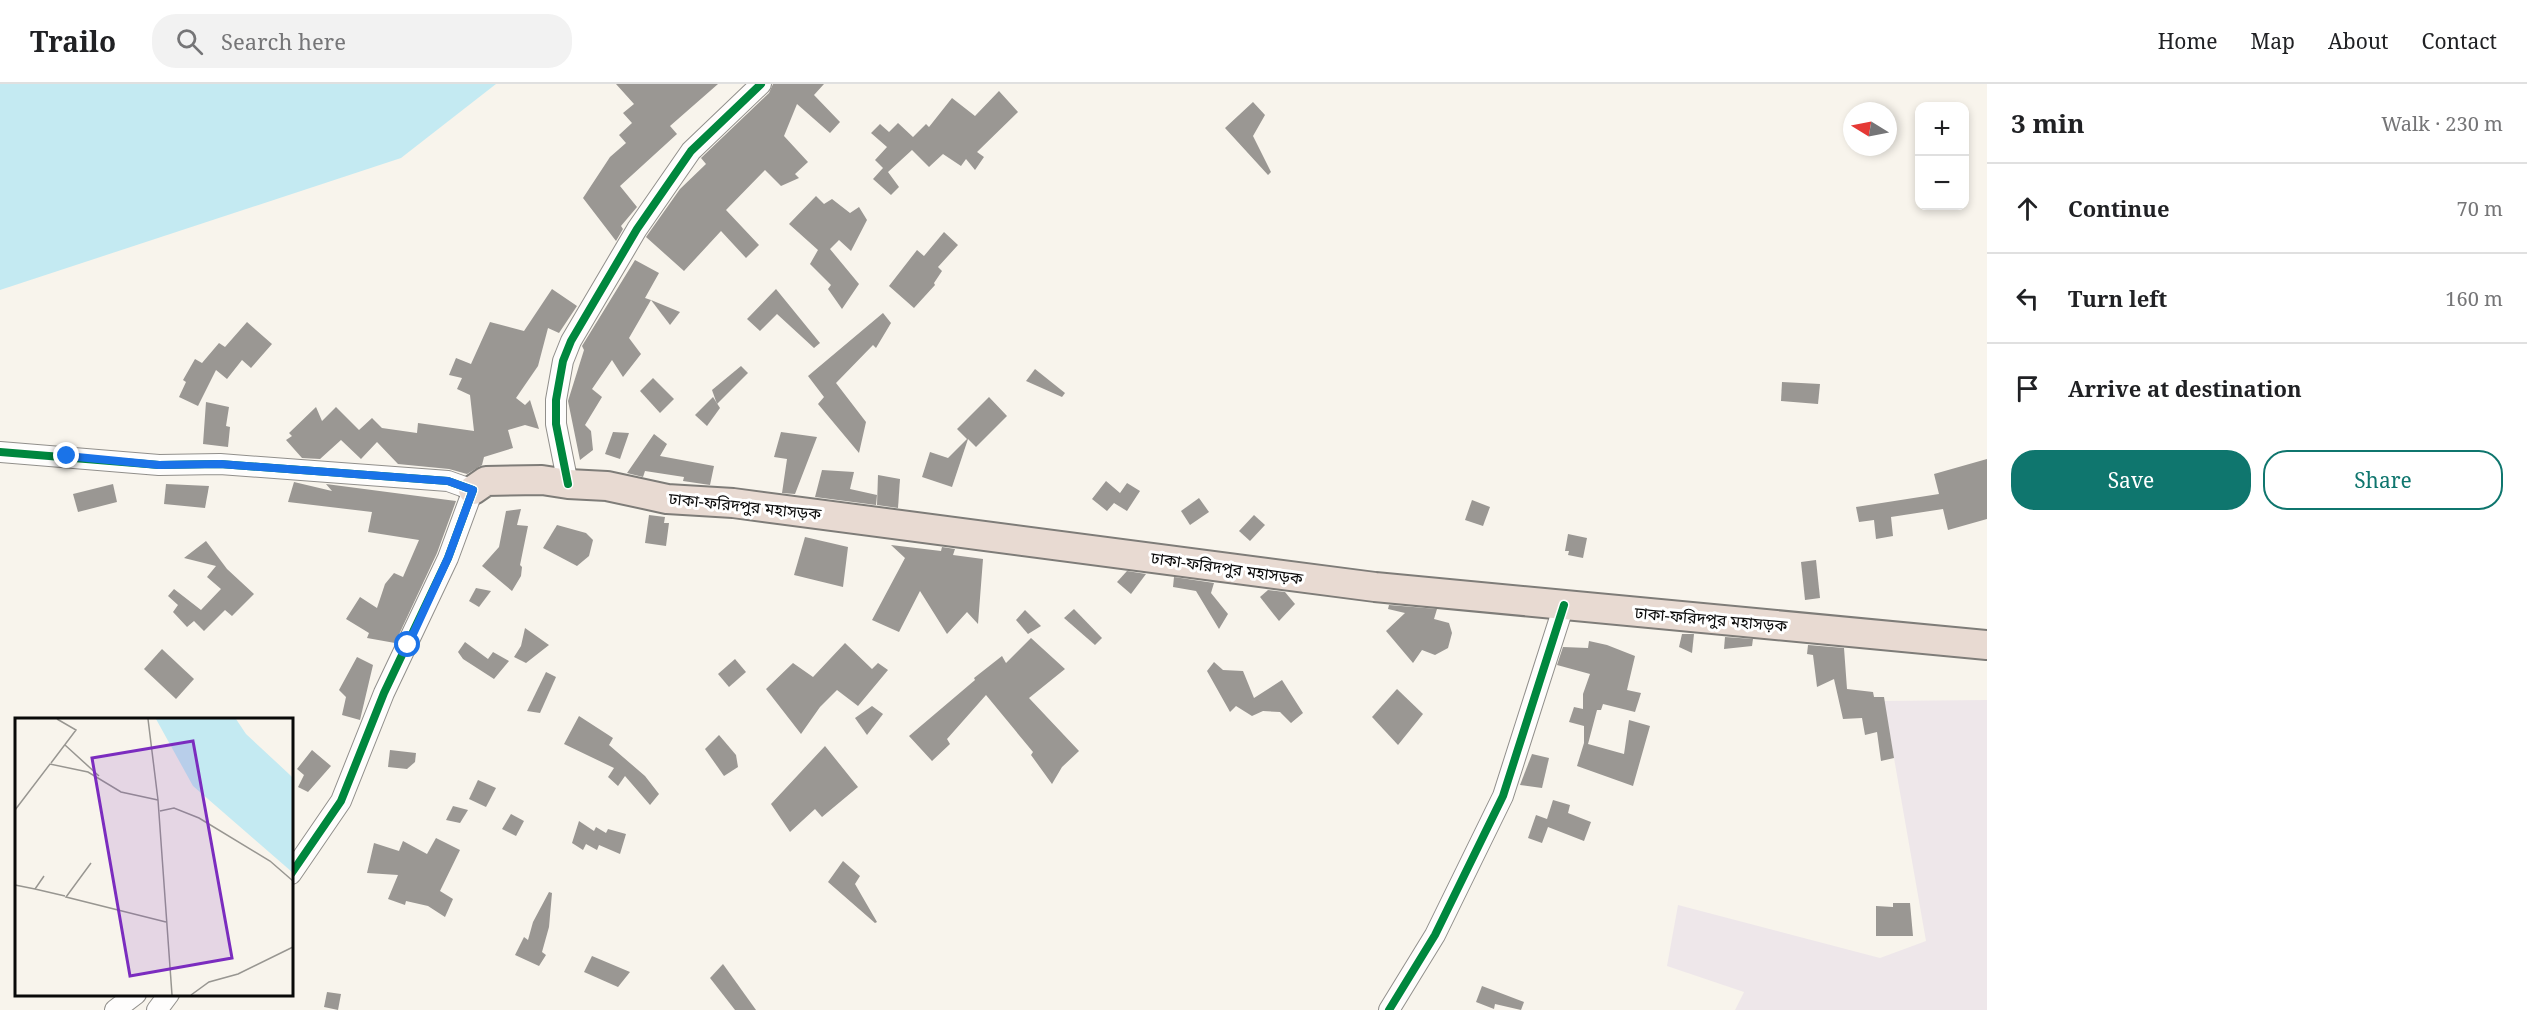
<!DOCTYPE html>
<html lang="en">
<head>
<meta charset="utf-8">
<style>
	body { margin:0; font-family:"Noto Serif","Noto Sans Bengali",serif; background:#f2f2f2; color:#202124 }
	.controls { position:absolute; right:18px; top:18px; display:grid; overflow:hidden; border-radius:12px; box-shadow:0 3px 9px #0003 }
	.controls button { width:54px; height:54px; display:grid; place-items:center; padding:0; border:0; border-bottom:2px solid #e0e0e0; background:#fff; color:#202124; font:30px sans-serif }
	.compass { position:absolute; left:1843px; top:18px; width:54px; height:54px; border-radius:50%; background:#fff; box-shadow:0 3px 9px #0003; rotate:280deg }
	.stop { position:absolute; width:18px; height:18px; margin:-14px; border:4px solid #1a73e8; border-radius:50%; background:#fff }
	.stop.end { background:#1a73e8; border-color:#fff; box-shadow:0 2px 6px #0008 }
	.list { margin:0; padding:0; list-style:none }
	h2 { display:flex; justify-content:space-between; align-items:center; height:78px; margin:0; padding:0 24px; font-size:26px }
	h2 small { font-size:20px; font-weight:400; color:#757577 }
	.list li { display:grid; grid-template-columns:39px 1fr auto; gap:18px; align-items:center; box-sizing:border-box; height:90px; padding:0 24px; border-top:2px solid #e0e0e0 }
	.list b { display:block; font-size:22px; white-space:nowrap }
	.list em { font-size:20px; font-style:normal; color:#757577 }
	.actions { display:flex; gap:12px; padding:18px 24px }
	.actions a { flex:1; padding:14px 0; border:2px solid #0f766e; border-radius:24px; text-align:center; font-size:21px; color:#0f766e }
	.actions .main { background:#0f766e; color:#fff }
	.icon { flex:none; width:33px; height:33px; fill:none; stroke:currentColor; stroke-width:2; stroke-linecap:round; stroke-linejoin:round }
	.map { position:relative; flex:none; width:1987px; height:926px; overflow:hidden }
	header { display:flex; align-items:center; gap:36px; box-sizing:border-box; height:84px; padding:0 30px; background:#fff; border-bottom:2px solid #e0e0e0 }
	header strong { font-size:28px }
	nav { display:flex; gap:33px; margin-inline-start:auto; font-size:21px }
	.search { width:420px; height:54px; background:#f2f2f2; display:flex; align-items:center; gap:15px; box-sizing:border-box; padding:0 21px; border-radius:24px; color:#757577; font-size:22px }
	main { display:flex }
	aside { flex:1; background:#fff }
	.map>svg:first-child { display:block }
	.industrial { fill:#eee7ea }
	.water { fill:#c4eaf2 }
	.building { fill:#9a9793 }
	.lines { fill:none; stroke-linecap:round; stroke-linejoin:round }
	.minor-casing { stroke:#918f8b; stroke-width:22 }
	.highway-casing { stroke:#7e7c78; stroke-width:32 }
	.minor { stroke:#fefdfc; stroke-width:20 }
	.highway { stroke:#e8dad2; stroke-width:28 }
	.cycleway-casing { stroke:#fff; stroke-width:11 }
	.cycleway { stroke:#00873e; stroke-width:8 }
	.route { stroke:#1a73e8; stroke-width:8 }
	.labels { text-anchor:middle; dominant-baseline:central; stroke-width:6; stroke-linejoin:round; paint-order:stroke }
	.street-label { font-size:16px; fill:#090909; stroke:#fff }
	.inset-road { fill:none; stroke:#989691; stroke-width:1.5 }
	.view { fill:#7b2cbf; fill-opacity:0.15; stroke:#7b2cbf; stroke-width:3 }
	.inset-edge { fill:none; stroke:#090909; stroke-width:3 }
</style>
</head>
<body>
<header>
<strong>Trailo</strong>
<div class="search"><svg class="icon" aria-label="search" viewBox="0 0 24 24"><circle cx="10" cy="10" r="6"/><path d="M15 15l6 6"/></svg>Search here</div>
<nav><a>Home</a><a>Map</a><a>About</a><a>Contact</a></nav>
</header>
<main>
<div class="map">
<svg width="1987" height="926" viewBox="0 0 1987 926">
	<rect width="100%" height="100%" fill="#f8f4ec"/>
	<polygon class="industrial" points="1987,616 1987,926 1735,926 1744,908 1667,882 1678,821 1880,874 1926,857 1884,617"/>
	<polygon class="water" points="0,0 496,0 401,74 0,206"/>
	<g class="building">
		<polygon points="616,0 718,0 670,42 677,50 620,102 637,123 621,142 623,145 616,157 583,114 610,73 626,59 619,51 632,39 623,29 634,20"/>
		<polygon points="773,0 824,0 814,11 840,38 830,49 797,20 784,52 808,78 795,90 799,94 781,102 765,86 726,126 759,161 746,174 721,147 684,187 646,153 680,105 706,80 701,74 769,9"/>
		<polygon points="999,7 1018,28 977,68 984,73 975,86 966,75 961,82 943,70 929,83 912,66 888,88 899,103 891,111 873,95 883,84 875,76 887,63 871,49 880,40 889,48 898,39 913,53 926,40 929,43 952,14 975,32"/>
		<polygon points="1253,18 1265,31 1253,52 1271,88 1268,91 1225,44"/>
		<polygon points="816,112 824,120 832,115 850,129 859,123 867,136 851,167 839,156 830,165 859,200 842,225 828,205 831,201 810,180 818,166 789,140"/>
		<polygon points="944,148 958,161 938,183 942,187 934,199 935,201 914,224 889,202 917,166 924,172"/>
		<polygon points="635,176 659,189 645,214 651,216 629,254 641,270 623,293 612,276 592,305 602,313 585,341 591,347 593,366 580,376 568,317 584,266 582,262"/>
		<polygon points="552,205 577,222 559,249 548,244 538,282 516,314 525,321 530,316 539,345 525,341 508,346 513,364 484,373 482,381 467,390 449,385 398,380 377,358 361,375 341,356 320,375 302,374 286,356 292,352 289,349 316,323 322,337 336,323 359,346 372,334 382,344 417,349 418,339 474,347 470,311 457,305 462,294 449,291 456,274 471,280 490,238 524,247"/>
		<polygon points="776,205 820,259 814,264 777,230 760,247 747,235"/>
		<polygon points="651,216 680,228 670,241"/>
		<polygon points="883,229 891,239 876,264 873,261 836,299 866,338 859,369 818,320 824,313 808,292"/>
		<polygon points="247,238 272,260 251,284 242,276 227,295 216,286 198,322 179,313 186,298 183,296 195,275 202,279 219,259 225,263"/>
		<polygon points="741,282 748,289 717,320 712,306"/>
		<polygon points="1035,285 1065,309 1062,313 1026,297"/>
		<polygon points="653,294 674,315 660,329 640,307"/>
		<polygon points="1782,298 1820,300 1818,320 1781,317"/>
		<polygon points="713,313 720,324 707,342 695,331"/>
		<polygon points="989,313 1007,332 976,363 968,355 952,403 922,393 930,368 948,374 967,355 957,345"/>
		<polygon points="206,318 229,323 226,342 230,343 228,363 203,360"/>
		<polygon points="613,348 629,349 620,375 605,370"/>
		<polygon points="781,348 817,353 795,410 782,409 787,375 774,373"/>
		<polygon points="654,350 667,360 660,372 714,382 710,401 683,397 684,393 645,387 643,393 627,389"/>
		<polygon points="1987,375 1987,435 1948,446 1943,425 1891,433 1893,452 1876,455 1874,436 1859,438 1856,423 1939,410 1934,390"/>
		<polygon points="822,386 854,388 850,405 877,411 876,421 815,413"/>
		<polygon points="878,391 900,395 898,424 877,421"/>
		<polygon points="1106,397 1120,409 1127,399 1140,407 1127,427 1114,419 1107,427 1092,415"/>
		<polygon points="294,398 332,407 326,400 456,417 437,469 395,559 367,554 369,549 346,535 360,513 377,524 385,500 394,489 403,493 419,456 368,448 372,428 288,418"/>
		<polygon points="113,400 117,418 78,428 73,410"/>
		<polygon points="166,400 209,402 205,424 164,420"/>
		<polygon points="1199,414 1209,428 1190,441 1181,427"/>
		<polygon points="1472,416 1490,423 1483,442 1465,436"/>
		<polygon points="521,425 517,441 528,442 520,481 522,483 521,492 512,507 482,482 499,463 506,427"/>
		<polygon points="649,431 665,433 664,439 669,439 666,462 645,459"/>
		<polygon points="1254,431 1265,441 1250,457 1239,447"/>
		<polygon points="557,441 586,449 593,456 589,472 577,482 543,464"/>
		<polygon points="1568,450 1587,454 1583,474 1568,471 1569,467 1565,467"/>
		<polygon points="805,453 848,463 843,503 794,491"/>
		<polygon points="206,457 227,485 254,510 232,532 225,526 204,547 194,537 187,543 173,528 178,521 168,512 174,505 201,526 221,505 207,493 216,482 184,474"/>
		<polygon points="891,461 941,467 942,463 955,465 953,471 983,475 978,540 967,528 947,550 920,507 899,548 872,536 905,474"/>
		<polygon points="1816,476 1820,514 1805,516 1801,478"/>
		<polygon points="1127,487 1146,490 1131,510 1117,498"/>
		<polygon points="1174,493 1214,499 1211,509 1228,530 1219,545 1196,507 1173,503"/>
		<polygon points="476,504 491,507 479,523 469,517"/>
		<polygon points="1268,506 1285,508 1295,520 1279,537 1260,513"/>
		<polygon points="1389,521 1437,525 1434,535 1449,539 1452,549 1448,564 1435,571 1422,566 1413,579 1386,547 1405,529 1388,525"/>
		<polygon points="1074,525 1102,554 1095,561 1064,534"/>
		<polygon points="1025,526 1041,542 1028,550 1016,536"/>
		<polygon points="525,544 549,561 526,579 514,573 521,562"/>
		<polygon points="1682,550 1694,550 1692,569 1679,563"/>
		<polygon points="1725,553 1753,555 1752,562 1724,565"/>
		<polygon points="1031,554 1065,585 1029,614 1079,667 1062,683 1052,700 1031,671 1033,668 986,611 947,655 950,660 932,677 909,652 975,596 974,594 1002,572 1006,579"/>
		<polygon points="1589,557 1607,561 1635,572 1627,606 1641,609 1635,628 1603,620 1601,626 1597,626 1588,660 1624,670 1629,636 1650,642 1633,702 1577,682 1584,659 1584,642 1569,638 1574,623 1583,625 1583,610 1590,590 1557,581 1563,563 1588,564"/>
		<polygon points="465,558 488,575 493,568 509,577 494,595 463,575 458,568"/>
		<polygon points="845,559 872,585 878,579 888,586 858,622 837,606 820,623 801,650 766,605 793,579 813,593"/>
		<polygon points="1808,561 1844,564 1847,605 1873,608 1874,613 1884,613 1894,674 1881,677 1877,648 1865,651 1862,634 1843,635 1834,595 1817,603 1813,571 1807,570"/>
		<polygon points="162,565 194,595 176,615 144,585"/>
		<polygon points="357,573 373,581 360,636 342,631 346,613 339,606"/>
		<polygon points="735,575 746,588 729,603 718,590"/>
		<polygon points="1214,578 1223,586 1243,587 1254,614 1282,596 1303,629 1291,639 1280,628 1263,627 1252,632 1236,622 1230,628 1207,587"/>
		<polygon points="546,588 556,593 540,629 527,627"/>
		<polygon points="1397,605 1423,630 1398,661 1372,633"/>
		<polygon points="872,622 883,630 867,651 855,634"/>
		<polygon points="579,632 613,654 609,661 645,692 659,710 650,721 625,692 618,702 608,693 614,684 564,660"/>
		<polygon points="719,651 736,671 738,683 724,692 705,665"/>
		<polygon points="825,662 858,703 822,733 815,725 790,748 771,720"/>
		<polygon points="312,666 331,682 308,708 298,703 304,691 297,685"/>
		<polygon points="390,666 416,669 415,678 407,685 388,683"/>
		<polygon points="1532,670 1549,674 1542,704 1520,701"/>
		<polygon points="478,696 496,704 486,723 469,715"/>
		<polygon points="1553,716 1570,721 1568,729 1591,738 1584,757 1548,743 1542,759 1528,754 1536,731 1547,735"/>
		<polygon points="453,722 468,726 460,739 446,736"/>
		<polygon points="511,730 524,737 516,752 502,745"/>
		<polygon points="579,737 594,747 596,743 606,749 608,745 626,750 620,770 599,761 597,766 586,760 583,766 572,759"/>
		<polygon points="436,754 460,766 440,807 453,815 445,833 428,822 406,817 405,821 388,815 398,791 367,789 374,759 399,767 403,757 427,770"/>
		<polygon points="843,777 860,792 855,800 877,838 875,839 828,798"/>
		<polygon points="549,808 552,809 549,843 542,868 546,871 539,882 515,871 524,853 528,856 533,838"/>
		<polygon points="1893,819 1910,819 1913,852 1876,852 1876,822 1893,823"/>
		<polygon points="592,872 630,888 618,903 584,888"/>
		<polygon points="723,880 756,926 735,926 710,894"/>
		<polygon points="1482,902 1524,918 1521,926 1495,920 1494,925 1476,918"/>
		<polygon points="327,908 341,910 338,926 324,923"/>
	</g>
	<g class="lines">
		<defs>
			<g id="minor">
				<polyline points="0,368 159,381 220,380 448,397 473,406 448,474 384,609 341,717 291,790"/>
				<polyline points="568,400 556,340 556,316 563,277 571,257 637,145 691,67 761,0"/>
				<polyline points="115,926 136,910"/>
				<polyline points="157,926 169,910"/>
				<polyline points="1389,926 1435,851 1503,712 1564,521"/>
			</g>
			<polyline id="highway" points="473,406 486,397 542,396 568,400 607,402 667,415 733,419 1375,503 1987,561"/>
		</defs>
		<use href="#minor" class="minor-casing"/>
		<use href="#highway" class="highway-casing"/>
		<use href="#minor" class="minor"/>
		<use href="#highway" class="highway"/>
		<defs>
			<g id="cycleway">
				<polyline points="0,368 159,381 220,380 448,397 473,406 448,474 384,609 341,717 291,790"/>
				<polyline points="568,400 556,340 556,316 563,277 571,257 637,145 691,67 761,0"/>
				<polyline points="1389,926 1435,851 1503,712 1564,521"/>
			</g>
		</defs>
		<use href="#cycleway" class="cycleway-casing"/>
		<use href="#cycleway" class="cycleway"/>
	</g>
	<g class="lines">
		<polyline class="route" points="67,372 159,381 220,380 448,397 473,406 448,474 408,561"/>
	</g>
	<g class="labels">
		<g class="street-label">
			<text transform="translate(745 422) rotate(6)">ঢাকা-ফরিদপুর মহাসড়ক</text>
			<text transform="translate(1227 484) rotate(8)">ঢাকা-ফরিদপুর মহাসড়ক</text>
			<text transform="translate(1711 535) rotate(5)">ঢাকা-ফরিদপুর মহাসড়ক</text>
		</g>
	</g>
	<g transform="translate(15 634)">
		<rect width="278" height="278" fill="#f8f4ec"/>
		<path d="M141,1H221L231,16L274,56L278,60L277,154L178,68Z" fill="#c4eaf2"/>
		<path class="inset-road" d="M50,27L84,58M36,45L61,12L42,1M143,82L157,277M0,92L35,46L73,54L106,74L143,82L133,1M145,93L159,90L184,100L255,143L278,163M76,145L51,179L151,204M29,158L20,171L50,178M0,167L20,171M176,277L194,264L223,256L278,229"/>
		<path class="view" d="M178,23L217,240L115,258L77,40Z"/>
		<rect width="278" height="278" class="inset-edge"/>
	</g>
</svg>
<div class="controls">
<button>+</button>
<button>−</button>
</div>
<svg class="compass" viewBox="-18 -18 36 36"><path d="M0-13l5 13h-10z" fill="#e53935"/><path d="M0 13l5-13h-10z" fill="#757577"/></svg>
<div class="stop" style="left:408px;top:561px"></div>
<div class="stop end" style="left:67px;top:372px"></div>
</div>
<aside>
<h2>3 min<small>Walk · 230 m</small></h2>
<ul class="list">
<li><svg class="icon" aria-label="ahead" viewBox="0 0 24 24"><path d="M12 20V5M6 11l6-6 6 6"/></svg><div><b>Continue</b></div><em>70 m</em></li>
<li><svg class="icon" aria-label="left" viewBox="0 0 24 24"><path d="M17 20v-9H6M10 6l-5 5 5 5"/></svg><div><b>Turn left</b></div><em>160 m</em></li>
<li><svg class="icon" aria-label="arrive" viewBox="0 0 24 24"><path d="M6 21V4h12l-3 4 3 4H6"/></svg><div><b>Arrive at destination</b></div></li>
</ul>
<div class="actions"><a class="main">Save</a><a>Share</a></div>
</aside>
</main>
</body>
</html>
